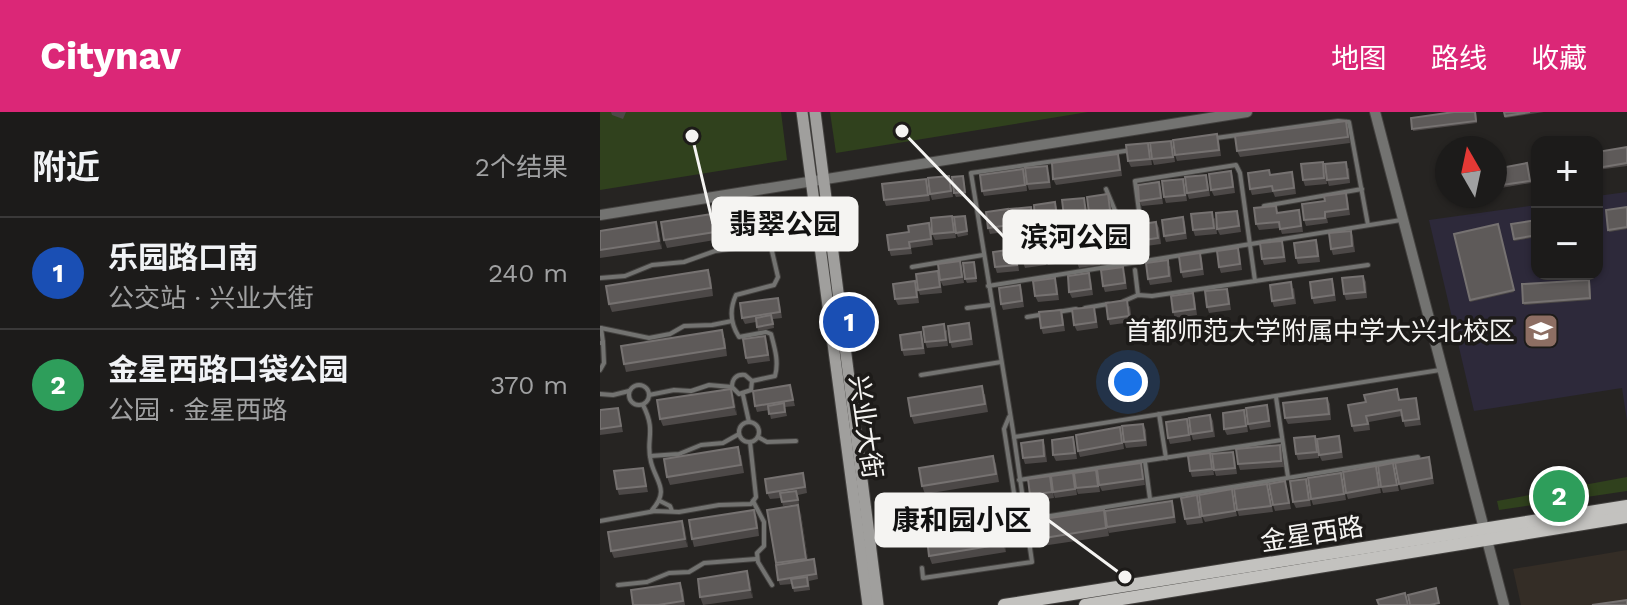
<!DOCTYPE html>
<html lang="zh">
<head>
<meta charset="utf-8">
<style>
	body { margin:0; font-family:"Work Sans","Noto Sans SC",sans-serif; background:#252423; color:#f1f3f6 }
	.controls { position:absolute; right:24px; top:24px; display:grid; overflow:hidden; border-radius:16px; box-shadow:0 2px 6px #0004 }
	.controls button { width:72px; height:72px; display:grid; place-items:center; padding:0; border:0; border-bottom:2px solid #3a3939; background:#1c1b1a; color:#f1f3f6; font:40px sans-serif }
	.compass { position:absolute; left:835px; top:24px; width:72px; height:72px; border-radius:50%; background:#1c1b1a; box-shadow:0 2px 6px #0004; rotate:351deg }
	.you { position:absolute; left:528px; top:270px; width:28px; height:28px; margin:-20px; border:6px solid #fff; border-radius:50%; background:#1a73e8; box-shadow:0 0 0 12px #1a73e833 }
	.badge { display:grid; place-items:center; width:52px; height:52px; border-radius:50%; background:#db2777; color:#fff; font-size:26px; font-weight:700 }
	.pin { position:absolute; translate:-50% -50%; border:4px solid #fff; box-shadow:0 2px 8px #0006 }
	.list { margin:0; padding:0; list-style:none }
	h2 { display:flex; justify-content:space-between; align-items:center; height:104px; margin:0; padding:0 32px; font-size:34px }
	h2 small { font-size:26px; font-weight:400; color:#a0a1a2 }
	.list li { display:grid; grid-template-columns:52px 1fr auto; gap:24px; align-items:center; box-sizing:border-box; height:112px; padding:0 32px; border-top:2px solid #3a3939 }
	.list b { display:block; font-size:30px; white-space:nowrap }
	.list p { margin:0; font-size:26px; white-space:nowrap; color:#a0a1a2 }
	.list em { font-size:26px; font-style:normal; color:#a0a1a2 }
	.map { position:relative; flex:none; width:1027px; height:493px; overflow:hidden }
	header { display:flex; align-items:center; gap:48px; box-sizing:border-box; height:112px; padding:0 40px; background:#db2777; color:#fff }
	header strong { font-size:38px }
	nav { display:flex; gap:44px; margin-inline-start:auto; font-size:28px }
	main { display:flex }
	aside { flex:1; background:#1c1b1a }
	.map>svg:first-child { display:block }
	.built { fill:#342d26 }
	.education { fill:#2d293a }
	.green { fill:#30411d }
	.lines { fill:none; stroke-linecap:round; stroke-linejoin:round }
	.service-casing { stroke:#43413f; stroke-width:6 }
	.tertiary-casing { stroke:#43413f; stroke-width:12 }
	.secondary-casing { stroke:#43413f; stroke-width:13 }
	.primary-casing { stroke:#43413f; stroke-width:14 }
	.service { stroke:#737371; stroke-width:4 }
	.tertiary { stroke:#737371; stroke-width:10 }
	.secondary { stroke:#a09f9d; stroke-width:11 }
	.primary { stroke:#c3c2bf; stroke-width:12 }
	.wall { fill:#4c4847 }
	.shaded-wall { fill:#353230 }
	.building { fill:#5e5a59; stroke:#767271; stroke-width:2 }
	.labels { text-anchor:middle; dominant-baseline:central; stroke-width:7; stroke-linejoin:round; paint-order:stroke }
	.poi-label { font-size:26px; fill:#f5f4f2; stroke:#1d1b19; text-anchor:end }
	.street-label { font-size:26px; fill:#f5f4f2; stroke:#1d1b19 }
	.leader { fill:none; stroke:#f5f4f2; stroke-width:3 }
	.callout-dot { fill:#f5f4f2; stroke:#1d1b19; stroke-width:3 }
	.callout { fill:#f5f4f2; stroke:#f5f4f2; stroke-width:3 }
	.callout-label { font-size:28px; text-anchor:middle; font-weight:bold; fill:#111 }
</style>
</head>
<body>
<header>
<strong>Citynav</strong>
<nav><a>地图</a><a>路线</a><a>收藏</a></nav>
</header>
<main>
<aside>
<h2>附近<small>2个结果</small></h2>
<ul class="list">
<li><span class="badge" style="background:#1a4fb4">1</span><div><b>乐园路口南</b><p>公交站 · 兴业大街</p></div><em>240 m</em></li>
<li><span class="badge" style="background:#2e9e5b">2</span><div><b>金星西路口袋公园</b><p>公园 · 金星西路</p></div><em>370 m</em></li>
</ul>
</aside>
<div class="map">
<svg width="1027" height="493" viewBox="0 0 1027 493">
	<rect width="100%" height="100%" fill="#262422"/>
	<polygon class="built" points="1027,438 1027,493 921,493 913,457"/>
	<polygon class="education" points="1027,80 1027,309 1022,276 874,299 829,108 937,93 937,162 997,162 997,84"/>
	<g class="green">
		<polygon points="0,0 181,0 187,48 0,78"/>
		<polygon points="230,0 488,0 236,41"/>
		<polygon points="1027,365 1027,379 899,398 897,389"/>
	</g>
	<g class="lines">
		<defs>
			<g id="service">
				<polyline points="616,26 738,9 749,10 768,113"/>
				<polyline points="506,77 516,101 528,107"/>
				<polyline points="664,94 762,77"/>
				<polyline points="312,155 383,143"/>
				<polyline points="535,158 538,183"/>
				<path d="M0,166L25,164L52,153L84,150L115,139L163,132L171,135L178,165L174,173L136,183C129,198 130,211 139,225L166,220L171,222C175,237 179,250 175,264L152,269L145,263C136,262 132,267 132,275L139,282L151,278L152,269"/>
				<polyline points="655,169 768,153"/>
				<polyline points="388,174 801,108"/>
				<polyline points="524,189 538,183 552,184 655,169 640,61 636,53 535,69 539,99 528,107 534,150"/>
				<polyline points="367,196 391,193"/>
				<polyline points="485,196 508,192"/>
				<polyline points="457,200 476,197"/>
				<polyline points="427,205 445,202"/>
				<polyline points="1,216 49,226 70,222 84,214 112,213 132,209"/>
				<polyline points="0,231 3,230 1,216"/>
				<polyline points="0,258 4,251 3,230"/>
				<polyline points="321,263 401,250"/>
				<circle cx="39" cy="283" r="10"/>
				<polyline points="0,282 13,283 29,279"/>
				<polyline points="49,283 74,278 91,279 109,273 132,275"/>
				<polyline points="143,283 149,310"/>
				<polyline points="676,285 688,365"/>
				<path d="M43,293C57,320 45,328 51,350C56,370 70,378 52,398"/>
				<polyline points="559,302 566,346"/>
				<polyline points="409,305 404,317 414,381"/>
				<circle cx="149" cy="320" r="10"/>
				<polyline points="158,325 167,330 196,329"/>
				<polyline points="414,325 371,61 532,38"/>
				<polyline points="50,344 79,342 101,333 123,331 139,322"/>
				<polyline points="545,350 550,387"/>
				<polyline points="419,368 682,328"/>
				<polyline points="60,389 70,394 72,399"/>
				<polyline points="153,389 164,410 164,434 157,441 158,450 172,473"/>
				<polyline points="425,408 818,345"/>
				<polyline points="0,409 55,399 79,400 119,393 151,392 156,385 150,330"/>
				<polyline points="322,456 323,466 432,450 414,325 840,258"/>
				<polyline points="18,473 47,470 69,461 89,460 104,451 156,447"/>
			</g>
			<g id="tertiary">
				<polyline points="775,0 904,493"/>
				<polyline points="0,103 647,0"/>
			</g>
			<g id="secondary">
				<polyline points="202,0 268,493"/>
				<polyline points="215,0 278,493"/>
			</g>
			<g id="primary">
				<polyline points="404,493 1027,394"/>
				<polyline points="485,493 1027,405"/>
			</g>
		</defs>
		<use href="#service" class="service-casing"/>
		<use href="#tertiary" class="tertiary-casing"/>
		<use href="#secondary" class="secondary-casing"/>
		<use href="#primary" class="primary-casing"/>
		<use href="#service" class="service"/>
		<use href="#tertiary" class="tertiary"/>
		<use href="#secondary" class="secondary"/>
		<use href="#primary" class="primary"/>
	</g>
	<g class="wall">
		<polygon points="11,0 26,0 23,7 12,3"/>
		<polygon points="876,0 877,11 813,19 811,6"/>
		<polygon points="904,0 944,0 905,6"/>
		<polygon points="748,15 750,31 640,45 637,39"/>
		<polygon points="619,28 621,44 577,49 575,43"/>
		<polygon points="571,29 573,35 575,50 554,53 552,47"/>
		<polygon points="548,31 550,37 552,53 531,55 528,49"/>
		<polygon points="1027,35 1027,54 997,58 997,40"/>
		<polygon points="518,42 520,48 522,64 456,73 453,67"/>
		<polygon points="723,50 725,56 727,72 705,74 703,68"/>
		<polygon points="927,51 931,71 895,77 895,57"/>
		<polygon points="749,56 750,71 729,74 727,68"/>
		<polygon points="423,57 426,63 427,79 384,84 382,79"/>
		<polygon points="669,58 671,63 694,66 696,82 675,85 673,80 652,83 650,77"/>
		<polygon points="631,59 633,65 635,81 614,84 611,78"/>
		<polygon points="449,60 451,76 429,78 427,72"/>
		<polygon points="326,67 328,73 330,89 286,94 284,88"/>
		<polygon points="583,67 585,73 587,89 566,91 564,85"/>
		<polygon points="364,68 366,84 356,85 354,81"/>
		<polygon points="351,69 353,85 332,88 330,82"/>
		<polygon points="608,69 610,84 589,87 587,81"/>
		<polygon points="559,70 561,76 563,92 542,94 539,89"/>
		<polygon points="746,81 748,87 750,103 727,106 728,111 706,114 704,108 725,89"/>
		<polygon points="510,88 512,104 491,107 489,101"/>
		<polygon points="455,90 457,96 459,112 438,115 435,109"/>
		<polygon points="486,92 488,107 467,110 464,104"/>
		<polygon points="162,94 165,101 168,119 67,136 64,128"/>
		<polygon points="431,95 433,101 435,117 414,119 412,113"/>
		<polygon points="1027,95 1027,117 1009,120 1008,118"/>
		<polygon points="408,97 410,103 412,119 390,122 388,116"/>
		<polygon points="637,99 639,105 641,120 620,123 617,117"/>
		<polygon points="678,101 701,104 703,120 682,122 680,116 659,118 656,112"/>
		<polygon points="583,105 585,111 587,127 566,130 564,124"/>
		<polygon points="615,106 617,122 595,124 593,118"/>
		<polygon points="366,108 368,123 358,125 356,121"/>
		<polygon points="937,108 937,125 914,129 911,112"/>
		<polygon points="56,110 59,118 62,137 0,146 0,119"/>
		<polygon points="354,110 356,126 335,128 332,122"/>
		<polygon points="556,110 559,116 561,132 539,135 537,129"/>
		<polygon points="329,111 331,117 333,133 311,136 312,142 291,144 289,138 309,120"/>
		<polygon points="898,112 914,180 870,190 854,122"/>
		<polygon points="751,119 753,124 755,140 733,143 731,137"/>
		<polygon points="518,123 520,129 522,145 500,147 500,153 479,156 477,150 497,131"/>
		<polygon points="716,128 718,134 720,150 698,152 696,146"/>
		<polygon points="465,129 468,135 470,150 448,153 446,147"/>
		<polygon points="682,129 684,135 686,150 664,153 662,147"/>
		<polygon points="638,136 640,142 642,158 621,161 619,155"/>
		<polygon points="415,137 417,143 419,159 397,161 395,155"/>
		<polygon points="444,138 446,153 425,156 423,150"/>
		<polygon points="600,141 602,147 604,163 583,166 581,160"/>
		<polygon points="360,149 362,155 364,171 343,174 340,168"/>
		<polygon points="374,150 377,170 367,171 365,167"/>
		<polygon points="570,154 572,170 550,173 548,167"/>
		<polygon points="108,158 111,166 113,184 12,200 9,192"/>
		<polygon points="338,159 340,165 342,181 320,183 318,178"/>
		<polygon points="525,161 527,177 505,180 503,174"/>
		<polygon points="970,162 993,162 971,165"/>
		<polygon points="763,164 766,170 767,186 746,188 744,182"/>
		<polygon points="491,167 493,183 472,186 469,180"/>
		<polygon points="732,167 734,173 736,189 714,192 712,186"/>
		<polygon points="315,169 317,175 319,191 298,193 295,187"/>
		<polygon points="990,170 991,188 924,193 923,191"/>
		<polygon points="457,172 459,188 438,190 435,184"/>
		<polygon points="420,173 422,179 424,195 403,198 401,192"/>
		<polygon points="694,176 696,192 674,195 672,189"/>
		<polygon points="627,177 629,183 631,198 609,201 607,195"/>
		<polygon points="593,181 595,187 597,203 575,206 573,200"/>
		<polygon points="180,192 182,206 173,207 174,216 158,219 156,210 145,212 142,206"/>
		<polygon points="530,194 532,210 510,213 508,207"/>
		<polygon points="461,198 463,204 465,219 443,222 441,216"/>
		<polygon points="496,201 498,216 477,219 474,213"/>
		<polygon points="369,211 371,217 373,233 352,236 350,230"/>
		<polygon points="347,218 348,234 327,236 325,230"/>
		<polygon points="125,226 127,244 26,260 24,252"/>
		<polygon points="323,226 325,242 304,244 302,238"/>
		<polygon points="167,230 170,249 148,252 146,246"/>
		<polygon points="190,273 195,294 185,295 187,304 171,307 169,298 157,300 155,294"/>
		<polygon points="131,277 134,285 137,303 63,314 60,307"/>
		<polygon points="797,277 800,288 816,286 821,313 805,315 802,304 769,310 770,318 754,320 752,314 766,290"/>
		<polygon points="385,282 388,300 314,312 311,304"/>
		<polygon points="727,286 730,292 731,308 688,312 685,306"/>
		<polygon points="667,293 669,299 671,315 650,318 648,312"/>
		<polygon points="18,296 23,320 0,323 0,298"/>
		<polygon points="644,298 646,304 648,320 627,323 624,317"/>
		<polygon points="610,303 613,309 615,325 593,328 591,322"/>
		<polygon points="587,307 589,313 591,329 570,332 568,326"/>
		<polygon points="543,312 546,318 547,334 526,336 524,330"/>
		<polygon points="520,315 522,321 524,337 480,345 478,339"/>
		<polygon points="715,324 717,330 719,346 698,348 696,342"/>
		<polygon points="739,324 741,330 743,346 722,349 719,343"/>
		<polygon points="473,325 475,331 477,347 456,349 453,343"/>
		<polygon points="443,328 445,334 447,350 425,352 423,346"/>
		<polygon points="680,333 682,339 684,355 640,358 638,352"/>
		<polygon points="633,340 635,346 637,362 616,364 614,358"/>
		<polygon points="610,341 612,347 614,363 592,365 590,359"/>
		<polygon points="141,343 144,361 70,373 67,365"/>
		<polygon points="393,344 396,352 399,370 325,382 322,374"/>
		<polygon points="793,351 799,379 783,381 781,375"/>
		<polygon points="831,351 834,372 801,378 799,372"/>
		<polygon points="43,356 48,380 19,383 17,377"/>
		<polygon points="543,357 545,373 502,379 499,373"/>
		<polygon points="496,358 498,364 500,380 478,382 476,376"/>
		<polygon points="778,360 781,381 748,387 746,381"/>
		<polygon points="473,361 475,367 477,383 455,386 453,380"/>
		<polygon points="450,364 452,370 454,386 432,389 430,383"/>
		<polygon points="205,367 207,381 198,383 199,392 183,394 181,386 170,387 167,381"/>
		<polygon points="743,367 746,388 713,393 711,387"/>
		<polygon points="708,373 711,394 696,396 693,390"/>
		<polygon points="687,375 691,397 675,399 673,393"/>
		<polygon points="632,377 637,404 605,410 602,404"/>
		<polygon points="669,378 673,400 639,404 637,398"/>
		<polygon points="572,389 574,395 576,411 509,421 508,418 509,424 435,435 432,428 504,398 506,404"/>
		<polygon points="599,389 603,411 587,413 585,407"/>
		<polygon points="154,398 157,405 159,424 94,435 92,427"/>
		<polygon points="167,398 201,401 208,448 216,453 218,467 209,469 210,478 194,480 192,472 180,473 178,468"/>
		<polygon points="82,409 85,417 88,435 14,446 11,439"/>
		<polygon points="403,422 406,440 332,452 329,444"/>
		<polygon points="150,467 153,486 103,493 100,485"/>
		<polygon points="80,471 83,478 85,493 33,493"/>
	</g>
	<g class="shaded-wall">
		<polygon points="56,110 59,118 62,137 59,129"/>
		<polygon points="131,277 134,285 137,303 134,295"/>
		<polygon points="198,393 201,401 209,454 206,447"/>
		<polygon points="82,409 85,417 88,435 85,427"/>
		<polygon points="401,414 403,422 406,440 403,432"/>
		<polygon points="147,459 150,467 153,486 150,478"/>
	</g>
	<g class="building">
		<polygon points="854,0 875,0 876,9 812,17 811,6"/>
		<polygon points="904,0 930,0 905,4"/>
		<polygon points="746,9 748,25 637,39 635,24"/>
		<polygon points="617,22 619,38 575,43 573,28"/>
		<polygon points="571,29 573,45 552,47 550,31"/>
		<polygon points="548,31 550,47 528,49 526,33"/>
		<polygon points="1027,35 1027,51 997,56 997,40"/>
		<polygon points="518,42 520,58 453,67 452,51"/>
		<polygon points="723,50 724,66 703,68 701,52"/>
		<polygon points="746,50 748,66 727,68 725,52"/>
		<polygon points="927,51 930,69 895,74 895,57"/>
		<polygon points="447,54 449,70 427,72 425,56"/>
		<polygon points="423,57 425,73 382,79 380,63"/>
		<polygon points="669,58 670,63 692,60 694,76 673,79 672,74 650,77 648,61"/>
		<polygon points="631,59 633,75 611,78 609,62"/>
		<polygon points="606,63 608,78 587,81 585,65"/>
		<polygon points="349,64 351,79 330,82 328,66"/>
		<polygon points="363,64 365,80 354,81 352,65"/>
		<polygon points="326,67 328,83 284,88 282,72"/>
		<polygon points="583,67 585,83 564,85 562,69"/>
		<polygon points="559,70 561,86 539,89 538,73"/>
		<polygon points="746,81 748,97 725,100 725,106 704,108 702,92 725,89 724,84"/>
		<polygon points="508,82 510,98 489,101 487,85"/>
		<polygon points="484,86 486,102 464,104 462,88"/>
		<polygon points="455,90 457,106 435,109 434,93"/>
		<polygon points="162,94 165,112 64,128 61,110"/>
		<polygon points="676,94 677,101 699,98 701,114 680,117 679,110 656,112 654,96"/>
		<polygon points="431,95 433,111 412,113 410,97"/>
		<polygon points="1027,95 1027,115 1008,118 1006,98"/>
		<polygon points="408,97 410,113 388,116 386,100"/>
		<polygon points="637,99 639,114 617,117 616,101"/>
		<polygon points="612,100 614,116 593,118 591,102"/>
		<polygon points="352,104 354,120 332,122 331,106"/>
		<polygon points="365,104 367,119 356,121 354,105"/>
		<polygon points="583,105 585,121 564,124 562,108"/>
		<polygon points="937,108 937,123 914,127 911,112"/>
		<polygon points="56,110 59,129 0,138 0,119"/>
		<polygon points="556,110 558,126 537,129 535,113"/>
		<polygon points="329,111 331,127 309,130 310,136 289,138 287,123 309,120 308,114"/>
		<polygon points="898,112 914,178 870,188 854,122"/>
		<polygon points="751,119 752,134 731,137 729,121"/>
		<polygon points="716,128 718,144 696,146 694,131"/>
		<polygon points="682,129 684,145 662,147 660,131"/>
		<polygon points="638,136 640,152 619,155 617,139"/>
		<polygon points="415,137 417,153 395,155 393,140"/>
		<polygon points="600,141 602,157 581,160 579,144"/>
		<polygon points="568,148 569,164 548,167 546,151"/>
		<polygon points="360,149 362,165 340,168 338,152"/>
		<polygon points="374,150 376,166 365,167 363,151"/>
		<polygon points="523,155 525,171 503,174 501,158"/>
		<polygon points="108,158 111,176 9,192 6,174"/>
		<polygon points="338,159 340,175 318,178 316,162"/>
		<polygon points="489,161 491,177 469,180 468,164"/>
		<polygon points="763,164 765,180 744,182 742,166"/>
		<polygon points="455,166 457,182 435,184 433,169"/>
		<polygon points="732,167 734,183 712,186 710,170"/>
		<polygon points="989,168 990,186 923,191 922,172"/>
		<polygon points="315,169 317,185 295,187 293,172"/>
		<polygon points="691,170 693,186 672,189 670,173"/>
		<polygon points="420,173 422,189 401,192 399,176"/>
		<polygon points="627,177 629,192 607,195 605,179"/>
		<polygon points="593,181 595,197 573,200 571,184"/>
		<polygon points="178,186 180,200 142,206 140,191"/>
		<polygon points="527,188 529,204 508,207 506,191"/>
		<polygon points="494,195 496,210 474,213 472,197"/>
		<polygon points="461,198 463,213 441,216 439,200"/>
		<polygon points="171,203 173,212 157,215 156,206"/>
		<polygon points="369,211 371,227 350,230 348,214"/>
		<polygon points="344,212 346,228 325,230 323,215"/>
		<polygon points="122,218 125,236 24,252 21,234"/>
		<polygon points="321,220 323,236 302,238 300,223"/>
		<polygon points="165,224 168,243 146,246 143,227"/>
		<polygon points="190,273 193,288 155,294 153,279"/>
		<polygon points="382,274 385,292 311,304 308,286"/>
		<polygon points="131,277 134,295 60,307 57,288"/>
		<polygon points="797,277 799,288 816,286 819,307 803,309 801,298 766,304 768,312 752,314 748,293 766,290 764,283"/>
		<polygon points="727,286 729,302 685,306 683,291"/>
		<polygon points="184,291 185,300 169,302 168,294"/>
		<polygon points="667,293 669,309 648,312 646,296"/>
		<polygon points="18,296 21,314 0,317 0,298"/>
		<polygon points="644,298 646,314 624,317 623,301"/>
		<polygon points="610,303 612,319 591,322 589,306"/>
		<polygon points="587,307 589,323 568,326 566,310"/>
		<polygon points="543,312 545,328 524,330 522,314"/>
		<polygon points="520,315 522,331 478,339 476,323"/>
		<polygon points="715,324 717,340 696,342 694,326"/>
		<polygon points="739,324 741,340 719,343 717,327"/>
		<polygon points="473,325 475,341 453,343 452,328"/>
		<polygon points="443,328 444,344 423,346 421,331"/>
		<polygon points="680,333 681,349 638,352 636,337"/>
		<polygon points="138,335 141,353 67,365 64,347"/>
		<polygon points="633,340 635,356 614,358 612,342"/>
		<polygon points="610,341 612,357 590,359 588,344"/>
		<polygon points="393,344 396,362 322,374 319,356"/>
		<polygon points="829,345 832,366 799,372 795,351"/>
		<polygon points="541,351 543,367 499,373 497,357"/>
		<polygon points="793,351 797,373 781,375 778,354"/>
		<polygon points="776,354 779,375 746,381 743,360"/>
		<polygon points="43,356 46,374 17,377 14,359"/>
		<polygon points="496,358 498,374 476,376 474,361"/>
		<polygon points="203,361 205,375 167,381 165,367"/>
		<polygon points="473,361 475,377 453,380 451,364"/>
		<polygon points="741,361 744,382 711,387 708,366"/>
		<polygon points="450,364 452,380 430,383 428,367"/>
		<polygon points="706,367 709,388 693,390 690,369"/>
		<polygon points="685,369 689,391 673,393 669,372"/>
		<polygon points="667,372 671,394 637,398 634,377"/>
		<polygon points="632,377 635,399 602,404 599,383"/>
		<polygon points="196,379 198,388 182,390 180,381"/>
		<polygon points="597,383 600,405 585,407 581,386"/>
		<polygon points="572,389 574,405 507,415 505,399"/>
		<polygon points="198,393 206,447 176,451 167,398"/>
		<polygon points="154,398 157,416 92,427 89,408"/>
		<polygon points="504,398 506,416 432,428 430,409"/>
		<polygon points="82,409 85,427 11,439 8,420"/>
		<polygon points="401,414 403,432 329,444 327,426"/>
		<polygon points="214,447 216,462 178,468 176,453"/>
		<polygon points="147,459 150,478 100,485 98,467"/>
		<polygon points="207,465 208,474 193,476 191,467"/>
		<polygon points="80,471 83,489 58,493 33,493 31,478"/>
		<polygon points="836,476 839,491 830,493 810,493 808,483"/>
		<polygon points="805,481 808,493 779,493 777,488"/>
		<polygon points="1027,488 1027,493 992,493"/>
	</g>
	<defs>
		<symbol id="school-square" viewBox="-11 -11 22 22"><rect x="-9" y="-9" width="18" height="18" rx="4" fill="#8d6e63" stroke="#1d1b19"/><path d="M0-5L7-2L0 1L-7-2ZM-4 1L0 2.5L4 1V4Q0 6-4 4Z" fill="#fff"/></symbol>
	</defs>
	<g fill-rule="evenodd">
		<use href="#school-square" x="921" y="199" width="40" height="40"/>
	</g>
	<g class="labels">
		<g class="poi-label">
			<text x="915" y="219">首都师范大学附属中学大兴北校区</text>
		</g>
		<g class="street-label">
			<text transform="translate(266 315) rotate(82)">兴业大街</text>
			<text transform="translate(712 422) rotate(-9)">金星西路</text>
		</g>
	</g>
	<path class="leader" d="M92 24L113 112M302 19L404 125M525 465L448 408"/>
	<g class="callout-dot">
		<circle cx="92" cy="24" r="8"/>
		<circle cx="302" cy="19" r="8"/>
		<circle cx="525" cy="465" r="8"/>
	</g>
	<g class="callout">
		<rect x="113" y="86" width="144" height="52" rx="8"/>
		<rect x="404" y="99" width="144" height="52" rx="8"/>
		<rect x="276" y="382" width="172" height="52" rx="8"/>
	</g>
	<g class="callout-label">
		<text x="185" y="122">翡翠公园</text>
		<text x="476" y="135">滨河公园</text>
		<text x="362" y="418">康和园小区</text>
	</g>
</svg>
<div class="controls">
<button>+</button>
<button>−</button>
</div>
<svg class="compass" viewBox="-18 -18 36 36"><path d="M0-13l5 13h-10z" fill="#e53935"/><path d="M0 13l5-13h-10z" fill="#a0a1a2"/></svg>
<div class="you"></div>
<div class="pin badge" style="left:249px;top:210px;background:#1a4fb4">1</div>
<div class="pin badge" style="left:959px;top:384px;background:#2e9e5b">2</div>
</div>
</main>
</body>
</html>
